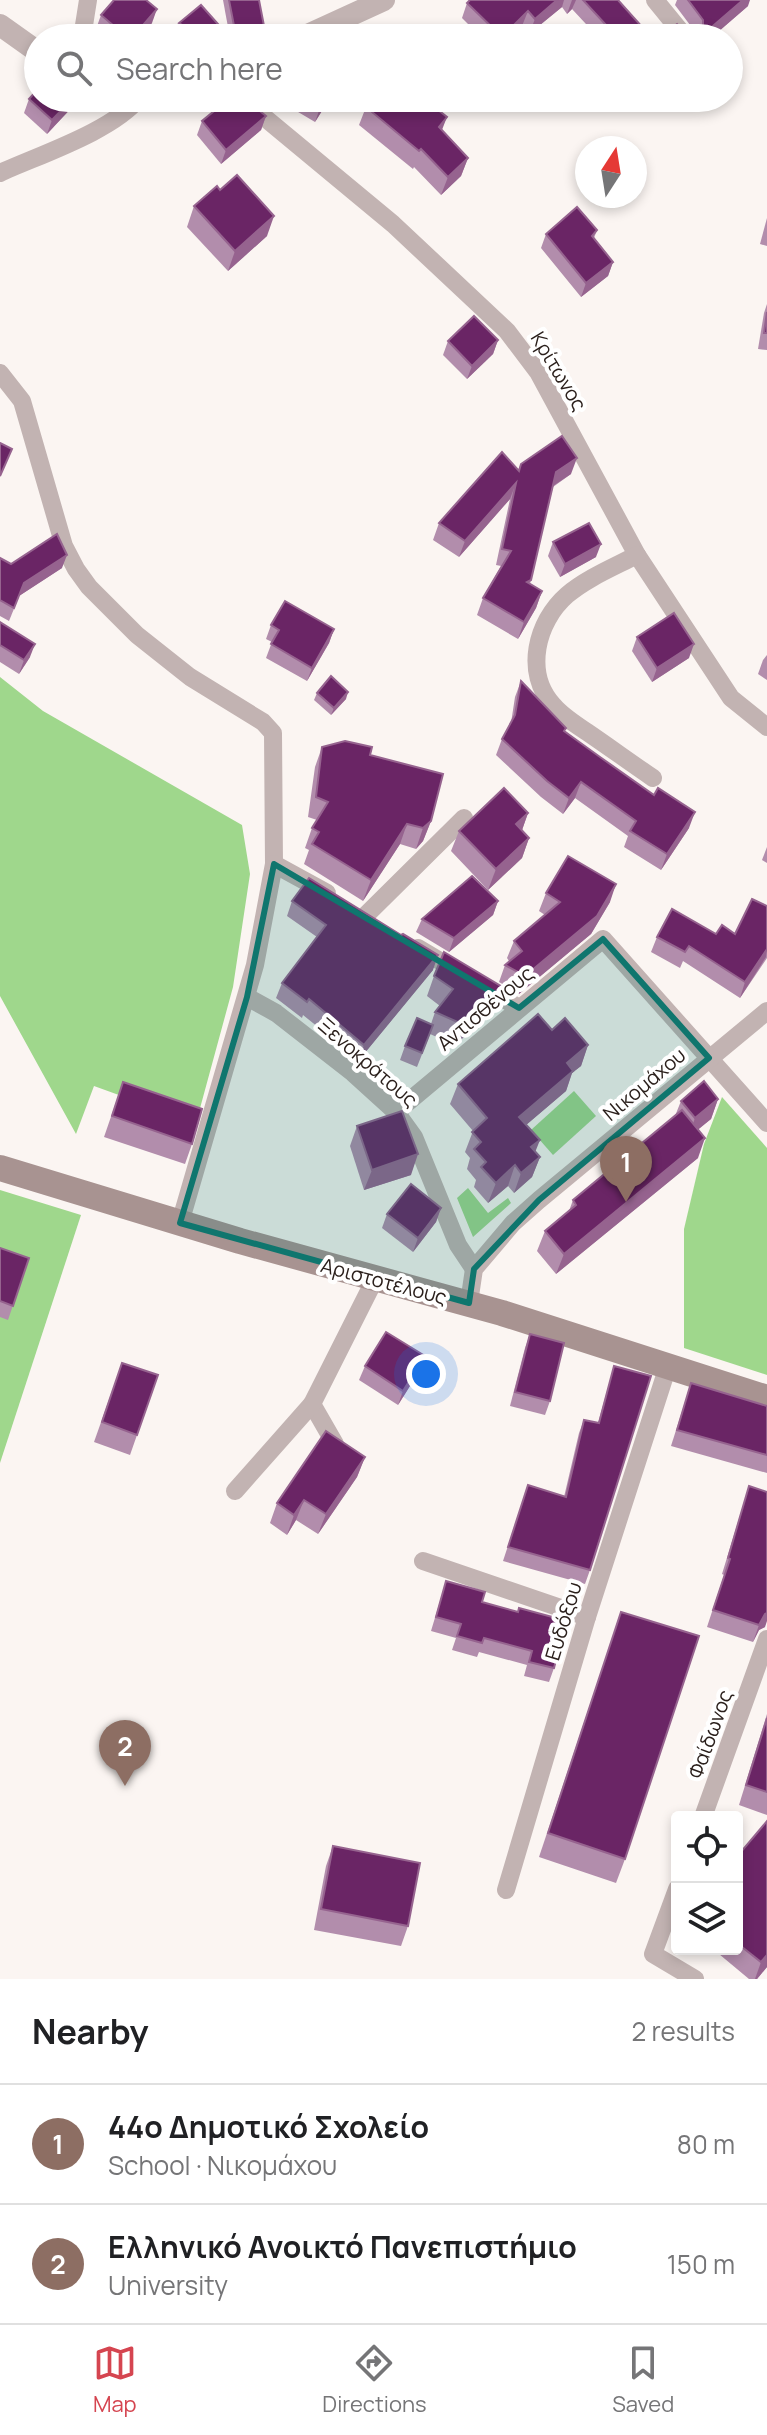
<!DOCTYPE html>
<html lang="en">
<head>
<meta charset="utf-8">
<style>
	body { margin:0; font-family:Manrope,sans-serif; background:#f6f6f6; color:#202124 }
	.controls { position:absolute; right:24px; bottom:24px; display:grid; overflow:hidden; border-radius:8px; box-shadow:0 4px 12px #0003 }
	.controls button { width:72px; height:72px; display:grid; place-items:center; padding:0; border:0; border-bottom:2px solid #e0e0e0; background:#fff; color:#202124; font:40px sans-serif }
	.compass { position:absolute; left:575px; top:136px; width:72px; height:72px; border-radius:50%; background:#fff; box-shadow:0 4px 12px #0003; rotate:12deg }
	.you { position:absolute; left:426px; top:1374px; width:28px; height:28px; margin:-20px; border:6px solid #fff; border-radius:50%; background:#1a73e8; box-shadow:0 0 0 12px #1a73e833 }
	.badge { display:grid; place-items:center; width:52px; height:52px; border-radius:50%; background:#d54550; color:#fff; font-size:26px; font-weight:700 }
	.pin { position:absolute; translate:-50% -66px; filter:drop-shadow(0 2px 4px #0008) }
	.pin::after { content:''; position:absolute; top:42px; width:28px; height:24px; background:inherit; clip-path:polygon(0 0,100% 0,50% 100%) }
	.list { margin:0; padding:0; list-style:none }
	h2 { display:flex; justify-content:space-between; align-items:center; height:104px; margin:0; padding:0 32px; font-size:34px }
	h2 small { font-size:26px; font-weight:400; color:#757577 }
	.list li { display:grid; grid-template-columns:52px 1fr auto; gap:24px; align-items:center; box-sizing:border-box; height:120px; padding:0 32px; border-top:2px solid #e0e0e0 }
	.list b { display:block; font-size:30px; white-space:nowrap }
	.list p { margin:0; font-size:26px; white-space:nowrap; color:#757577 }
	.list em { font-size:26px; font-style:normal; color:#757577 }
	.icon { flex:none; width:44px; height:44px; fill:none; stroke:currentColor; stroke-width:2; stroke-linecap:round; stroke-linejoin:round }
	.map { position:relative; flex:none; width:767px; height:1979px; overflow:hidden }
	.search { position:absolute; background:#fff; box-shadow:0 4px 12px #0003; left:24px; right:24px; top:24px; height:88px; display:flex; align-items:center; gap:20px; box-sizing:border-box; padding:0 28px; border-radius:44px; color:#757577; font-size:30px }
	.sheet { height:344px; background:#fff }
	nav { display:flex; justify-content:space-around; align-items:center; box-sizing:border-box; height:112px; border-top:2px solid #e0e0e0; background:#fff; font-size:22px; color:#757577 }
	nav a { display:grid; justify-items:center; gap:4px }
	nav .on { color:#d54550 }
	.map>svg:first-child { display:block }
	.green { fill:#9fd78c }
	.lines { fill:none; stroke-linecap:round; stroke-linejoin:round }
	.minor { stroke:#c2b3b2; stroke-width:18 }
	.tertiary { stroke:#c2b3b2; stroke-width:22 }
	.secondary { stroke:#a89391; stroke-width:26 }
	.wall { fill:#b28dac }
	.shaded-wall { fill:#96638f }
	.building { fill:#6a2565; stroke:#96638f; stroke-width:2 }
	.marked { fill:#0f766e; fill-opacity:0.2; stroke:#0f766e; stroke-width:6; stroke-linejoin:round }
	.labels { text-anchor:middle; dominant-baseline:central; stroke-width:8; stroke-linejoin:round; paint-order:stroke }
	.street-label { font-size:20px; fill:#2b201c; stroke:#fff }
</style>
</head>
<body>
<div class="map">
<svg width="767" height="1979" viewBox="0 0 767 1979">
	<rect width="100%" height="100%" fill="#fbf5f2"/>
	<g class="green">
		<polygon points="0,677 43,711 242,825 250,874 233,987 196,1123 94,1086 76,1134 0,996"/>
		<polygon points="574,1091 596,1116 553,1155 531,1130"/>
		<polygon points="722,1097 767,1148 767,1375 684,1348 684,1229 704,1144"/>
		<polygon points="468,1188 488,1213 508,1198 511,1203 473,1237 457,1198"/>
		<polygon points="0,1190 81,1215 0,1463"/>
	</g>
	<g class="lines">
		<g class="minor">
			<polyline points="655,0 686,38"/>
			<polyline points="82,38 88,0"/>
			<polyline points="241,98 393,224 507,331 538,372 637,555 731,698 767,727"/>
			<path d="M0,173C39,155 113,131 139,98"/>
			<polyline points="0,373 22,401 64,546 76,569 89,587 137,635 190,677 263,722 273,733 274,864 255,965 180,1223"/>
			<path d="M637,555C614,567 587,578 567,595C536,622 524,673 553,705C562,716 575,724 587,732C609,747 631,763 653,778"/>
			<polyline points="274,864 327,893"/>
			<polyline points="365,916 464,818"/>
			<polyline points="418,948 519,1008"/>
			<polyline points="247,997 276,1013 353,1073 396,1112 414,1137 458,1245 474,1269"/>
			<polyline points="396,1112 603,939 767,1123"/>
			<polyline points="469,1303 474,1269 513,1223 539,1200 767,1011"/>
			<polyline points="312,1404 335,1444"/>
			<polyline points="235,1491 312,1404 375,1279"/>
			<polyline points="423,1561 587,1617"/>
			<polyline points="703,1817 767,1639"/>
			<polyline points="677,1889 653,1954 695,1979"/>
			<polyline points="506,1890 587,1617 668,1366"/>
		</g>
		<g class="tertiary">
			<polyline points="0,25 38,52"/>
			<polyline points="301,38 384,0"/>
		</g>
		<polyline class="secondary" points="0,1168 240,1241 502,1313 767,1398"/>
	</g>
	<g class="wall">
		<polygon points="223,0 259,0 264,26 260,37 230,38"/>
		<polygon points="470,0 618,0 652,38 599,38 572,9 567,14 562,7 529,34 522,26 510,38 482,38 462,18 467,3"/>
		<polygon points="677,0 743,0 748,6 711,38 659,38 696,33 675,5"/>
		<polygon points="101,15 152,23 139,38 107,38 96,29"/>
		<polygon points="179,23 223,38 175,38 174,37"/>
		<polygon points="288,98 330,98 315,122 288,106"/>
		<polygon points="29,99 75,104 47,134 24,113"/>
		<polygon points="366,107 442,131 468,158 461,176 441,195 414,167 413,169 359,125"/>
		<polygon points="266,116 261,130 221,164 197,135 202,121"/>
		<polygon points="194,206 267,236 228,271 187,227"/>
		<polygon points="767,218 767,246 760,244"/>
		<polygon points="597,230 594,238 613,262 608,276 581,297 541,248 546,234"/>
		<polygon points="767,304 767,350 758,349 764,313"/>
		<polygon points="498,340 493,354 467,379 443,355 448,341"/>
		<polygon points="521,464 571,474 553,487 530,584 542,591 536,608 518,639 477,615 483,598 501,566 496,565 510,499 459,557 433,540 439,523 518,470"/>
		<polygon points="553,542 596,557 560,577 548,556"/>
		<polygon points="0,558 11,564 62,568 19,596 9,621 0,616"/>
		<polygon points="0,622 30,657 19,674 0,662"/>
		<polygon points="271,625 334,629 329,643 307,681 266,658 272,642 266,639"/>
		<polygon points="637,637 689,658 652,682 632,651"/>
		<polygon points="767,655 767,680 758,674 763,660"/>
		<polygon points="521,681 565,731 689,828 661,870 624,847 628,836 575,798 563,814 541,797 496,755 502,739 511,723 515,697"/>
		<polygon points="317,693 346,699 331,715 314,700"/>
		<polygon points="322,747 370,755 431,821 423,841 416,849 400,844 363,901 304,864 309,850 305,848 312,828 317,820 308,817 315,767"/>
		<polygon points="528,813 522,830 529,838 522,858 488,890 451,851 459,831"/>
		<polygon points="767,847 767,863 762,860"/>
		<polygon points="546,893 610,902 591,934 519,994 499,982 505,965 509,961 507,958 514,941 545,915 539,911"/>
		<polygon points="292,901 433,970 359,1060 303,1015 302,1018 276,998 282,983 317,937 287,916"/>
		<polygon points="498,901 493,915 449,952 416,932 422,919"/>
		<polygon points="767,906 767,958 740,998 683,961 680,968 651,952 657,937 735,934"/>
		<polygon points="434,976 504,988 496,1008 455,1045 430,1034 417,1067 400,1060 405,1046 431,1024 435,1012 440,1006 427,996"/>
		<polygon points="552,1030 588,1045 581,1066 572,1073 566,1091 526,1125 535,1152 540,1157 532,1177 514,1193 508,1186 488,1203 474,1187 476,1180 467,1169 470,1158 465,1152 473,1131 450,1104 458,1084"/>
		<polygon points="123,1082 192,1144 185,1164 104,1137"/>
		<polygon points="718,1099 711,1119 698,1129 698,1158 556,1274 537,1251 545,1231 569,1211 573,1200 675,1116 681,1101"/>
		<polygon points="357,1126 411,1175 364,1190 350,1146"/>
		<polygon points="441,1208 436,1222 413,1252 382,1228 387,1214"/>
		<polygon points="0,1248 29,1258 8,1320 0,1317"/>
		<polygon points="530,1334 550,1401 545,1415 510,1406 525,1348"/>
		<polygon points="122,1363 158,1375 130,1455 94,1442"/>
		<polygon points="365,1366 420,1370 398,1405 359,1380"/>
		<polygon points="614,1366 590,1570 585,1584 503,1561 528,1485 564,1497 579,1433 584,1420 598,1423"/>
		<polygon points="691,1383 767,1406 767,1473 671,1446"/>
		<polygon points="365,1457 357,1477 318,1534 296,1520 287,1535 270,1523 277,1503"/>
		<polygon points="749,1486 765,1627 759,1630 753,1642 707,1627 724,1575 722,1574"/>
		<polygon points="446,1581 482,1602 553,1631 554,1668 549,1682 524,1676 527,1665 479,1652 477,1657 452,1650 456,1638 431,1631"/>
		<polygon points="621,1612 625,1859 616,1883 539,1857"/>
		<polygon points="767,1714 767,1815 739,1805"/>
		<polygon points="333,1846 408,1926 401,1946 314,1930 326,1866"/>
		<polygon points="737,1849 767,1967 757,1979 749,1979 713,1949 737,1949"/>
	</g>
	<g class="shaded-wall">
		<polygon points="557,0 564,0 562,7 529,34 535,19"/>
		<polygon points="572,0 576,0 572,9 567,14"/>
		<polygon points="743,0 750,0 748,6 711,38 699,38"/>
		<polygon points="157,9 152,23 139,38 132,38"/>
		<polygon points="528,11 522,26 510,38 501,38"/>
		<polygon points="264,26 260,37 232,38 235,31"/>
		<polygon points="73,98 77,98 75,104 47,134 52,120"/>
		<polygon points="326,98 330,98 315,122 320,108"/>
		<polygon points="266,116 261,130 221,164 226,150"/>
		<polygon points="447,117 440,135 439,127"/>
		<polygon points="468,158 461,176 441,195 448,177"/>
		<polygon points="274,216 267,236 228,271 235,251"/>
		<polygon points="613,262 608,276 581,297 586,283"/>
		<polygon points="498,340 493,354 467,379 472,366"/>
		<polygon points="577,458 571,474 550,488 556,472"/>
		<polygon points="516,483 510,499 459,557 465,541"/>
		<polygon points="601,544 596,557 560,577 565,564"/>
		<polygon points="67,555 62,568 19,596 9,621 24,583"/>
		<polygon points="542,591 536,608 518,639 524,622"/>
		<polygon points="334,629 329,643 307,681 312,668"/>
		<polygon points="35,644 30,657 19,674 24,660"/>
		<polygon points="694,644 689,658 652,682 657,668"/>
		<polygon points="348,692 346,699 331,715 334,708"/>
		<polygon points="581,782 575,798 563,814 569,798"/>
		<polygon points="695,812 689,828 661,870 667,854"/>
		<polygon points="528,813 521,833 516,824"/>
		<polygon points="431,821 423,841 416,849 423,828"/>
		<polygon points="407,824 400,844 363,901 371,880"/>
		<polygon points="529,838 522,858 488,890 496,869"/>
		<polygon points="616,884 610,902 591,934 519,994 525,976"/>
		<polygon points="498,901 493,915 449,952 454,938"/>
		<polygon points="767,949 766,957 740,998 745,982"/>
		<polygon points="438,955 433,970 359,1060 364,1045"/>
		<polygon points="504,988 496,1008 455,1045 462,1024"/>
		<polygon points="588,1045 581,1066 572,1073 566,1091 512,1137 519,1117 567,1063"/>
		<polygon points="718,1099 711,1119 688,1138 695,1118"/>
		<polygon points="705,1138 698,1158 556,1274 564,1254"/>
		<polygon points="540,1140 532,1160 531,1147"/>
		<polygon points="418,1154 411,1175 364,1190 372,1170"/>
		<polygon points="540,1157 532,1177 514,1193 521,1173"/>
		<polygon points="515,1165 508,1186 488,1203 496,1183"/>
		<polygon points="441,1208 436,1222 413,1252 418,1238"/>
		<polygon points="425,1356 420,1370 398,1405 403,1391"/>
		<polygon points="365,1457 357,1477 318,1534 326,1514"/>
		<polygon points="304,1500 296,1520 287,1535 294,1515"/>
		<polygon points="767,1613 767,1621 765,1627 759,1630 753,1642 759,1625 765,1614"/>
		<polygon points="767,1955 767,1967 757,1979 755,1979 761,1962"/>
	</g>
	<g class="building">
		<polygon points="114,0 146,0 157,9 132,38 128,38 101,15"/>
		<polygon points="229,0 259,0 264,26 235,31"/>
		<polygon points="470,0 557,0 535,19 528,11 502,37 467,3"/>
		<polygon points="583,0 618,0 652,38 618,38"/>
		<polygon points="688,0 743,0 699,38 659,38 677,24 687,34 698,33 703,26 703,20"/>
		<polygon points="201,5 225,32 218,38 204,38 179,23"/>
		<polygon points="38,89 38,98 73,98 52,120 29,99"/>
		<polygon points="230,98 244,98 266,116 226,150 202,121"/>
		<polygon points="304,98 326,98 320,108"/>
		<polygon points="374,98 423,98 447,117 439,127 468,158 448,177 421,149 419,151 366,107"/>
		<polygon points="237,175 274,216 235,251 194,206 217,186 220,190"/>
		<polygon points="577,207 597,230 592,236 613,262 586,283 546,234"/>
		<polygon points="767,312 767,333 764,333"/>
		<polygon points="474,316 498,340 472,366 448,341"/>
		<polygon points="562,436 577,458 556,472 531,580 527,582 542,591 524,622 483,598 511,551 502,549 516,483 465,541 439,523 502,452 519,471 521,464"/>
		<polygon points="0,443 12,449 0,476"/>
		<polygon points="589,523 601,544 565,564 553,542"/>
		<polygon points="57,534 67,555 24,583 14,608 0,600 0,558 11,564"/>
		<polygon points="285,601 334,629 312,668 271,644 279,630 271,625"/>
		<polygon points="674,613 694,644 657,668 637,637"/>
		<polygon points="0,622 35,644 24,660 0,645"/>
		<polygon points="331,676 348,692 334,708 317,693"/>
		<polygon points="521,681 566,728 564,731 600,757 654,795 658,788 695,812 667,854 630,831 636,821 581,782 569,798 547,781 502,739 515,715"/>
		<polygon points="345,741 372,747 370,755 443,774 431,821 423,828 407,824 371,880 312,844 319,832 312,828 328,802 316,797 322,747"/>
		<polygon points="504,788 528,813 516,824 529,838 496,869 459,831"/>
		<polygon points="568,856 616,884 597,916 525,976 505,965 522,951 514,941 560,902 546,893"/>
		<polygon points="472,876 498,901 454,938 422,919"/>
		<polygon points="309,878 401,935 403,934 438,955 364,1045 309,999 307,1002 282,983 326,925 292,901"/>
		<polygon points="752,899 767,906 767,949 745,982 689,946 685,952 657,937 672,909 716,934 722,925 735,934"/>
		<polygon points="444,952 504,988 462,1024 435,1012 453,989 434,976"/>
		<polygon points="538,1014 552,1030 565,1018 588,1045 567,1063 573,1071 519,1117 540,1140 531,1147 540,1157 521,1173 515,1165 496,1183 481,1167 486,1162 474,1149 481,1142 472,1132 487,1118 458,1084"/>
		<polygon points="417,1018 433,1025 422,1053 405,1046"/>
		<polygon points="704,1081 718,1099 695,1118 681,1101"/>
		<polygon points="123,1082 202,1109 192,1144 112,1116"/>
		<polygon points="682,1110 705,1138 564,1254 545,1231 576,1205 573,1200"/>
		<polygon points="402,1111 418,1154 372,1170 357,1126"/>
		<polygon points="411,1184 441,1208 418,1238 387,1214"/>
		<polygon points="0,1248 29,1258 13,1306 0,1301"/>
		<polygon points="386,1332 425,1356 403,1391 365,1366"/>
		<polygon points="530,1334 564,1343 550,1401 515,1392"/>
		<polygon points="122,1363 158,1375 137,1435 102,1422"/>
		<polygon points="614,1366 651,1376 590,1570 508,1547 528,1485 566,1497 584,1420 599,1423"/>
		<polygon points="691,1383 767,1406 767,1455 677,1430"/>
		<polygon points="326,1431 365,1457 326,1514 304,1500 294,1515 277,1503"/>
		<polygon points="749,1486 767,1492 767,1613 765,1614 759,1625 713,1610 730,1559 728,1558"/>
		<polygon points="446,1581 485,1592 482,1602 518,1612 519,1608 556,1618 553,1631 563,1633 554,1668 529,1662 532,1651 484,1638 482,1643 457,1636 461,1624 436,1617"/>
		<polygon points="621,1612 699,1636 625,1859 548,1833"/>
		<polygon points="767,1718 767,1792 746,1785"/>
		<polygon points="767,1821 767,1955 761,1962 737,1943 737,1849 741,1852"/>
		<polygon points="333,1846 420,1863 408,1926 321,1909"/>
	</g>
	<path class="marked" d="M274,864L519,1008L603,939L709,1058L539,1200L474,1269L469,1303L180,1223L247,997Z"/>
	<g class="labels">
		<g class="street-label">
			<text transform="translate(559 371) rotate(59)">Κρίτωνος</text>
			<text transform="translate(485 1008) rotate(-40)">Αντισθένους</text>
			<text transform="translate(368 1062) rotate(41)">Ξενοκράτους</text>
			<text transform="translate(644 1084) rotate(-40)">Νικομάχου</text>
			<text transform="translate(384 1281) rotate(15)">Αριστοτέλους</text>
			<text transform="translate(563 1621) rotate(-73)">Ευδόξου</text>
			<text transform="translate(710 1734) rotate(-70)">Φαίδωνος</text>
		</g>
	</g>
</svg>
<div class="controls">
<button><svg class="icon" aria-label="locate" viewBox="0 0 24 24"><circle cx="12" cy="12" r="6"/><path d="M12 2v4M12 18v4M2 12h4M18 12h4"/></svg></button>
<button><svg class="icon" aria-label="layers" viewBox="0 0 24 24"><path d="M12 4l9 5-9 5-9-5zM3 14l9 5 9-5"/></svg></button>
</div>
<svg class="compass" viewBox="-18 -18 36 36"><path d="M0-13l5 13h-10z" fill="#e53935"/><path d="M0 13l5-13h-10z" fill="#757577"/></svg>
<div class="you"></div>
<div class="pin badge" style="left:626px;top:1202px;background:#8d6e63">1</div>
<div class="pin badge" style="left:125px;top:1786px;background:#8d6e63">2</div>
<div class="search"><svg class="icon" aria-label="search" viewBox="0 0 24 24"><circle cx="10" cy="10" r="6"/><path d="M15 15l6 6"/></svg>Search here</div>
</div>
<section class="sheet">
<h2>Nearby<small>2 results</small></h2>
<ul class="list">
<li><span class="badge" style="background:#8d6e63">1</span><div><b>44ο Δημοτικό Σχολείο</b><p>School · Νικομάχου</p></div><em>80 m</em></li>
<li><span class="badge" style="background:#8d6e63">2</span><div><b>Ελληνικό Ανοικτό Πανεπιστήμιο</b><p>University</p></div><em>150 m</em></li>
</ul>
</section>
<nav>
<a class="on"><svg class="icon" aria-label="map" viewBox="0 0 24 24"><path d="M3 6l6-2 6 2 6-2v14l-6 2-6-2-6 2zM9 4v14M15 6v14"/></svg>Map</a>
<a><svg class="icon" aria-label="directions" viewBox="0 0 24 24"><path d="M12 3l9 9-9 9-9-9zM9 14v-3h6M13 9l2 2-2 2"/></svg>Directions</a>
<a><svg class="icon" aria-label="saved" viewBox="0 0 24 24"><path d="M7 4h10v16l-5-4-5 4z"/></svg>Saved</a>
</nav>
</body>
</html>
